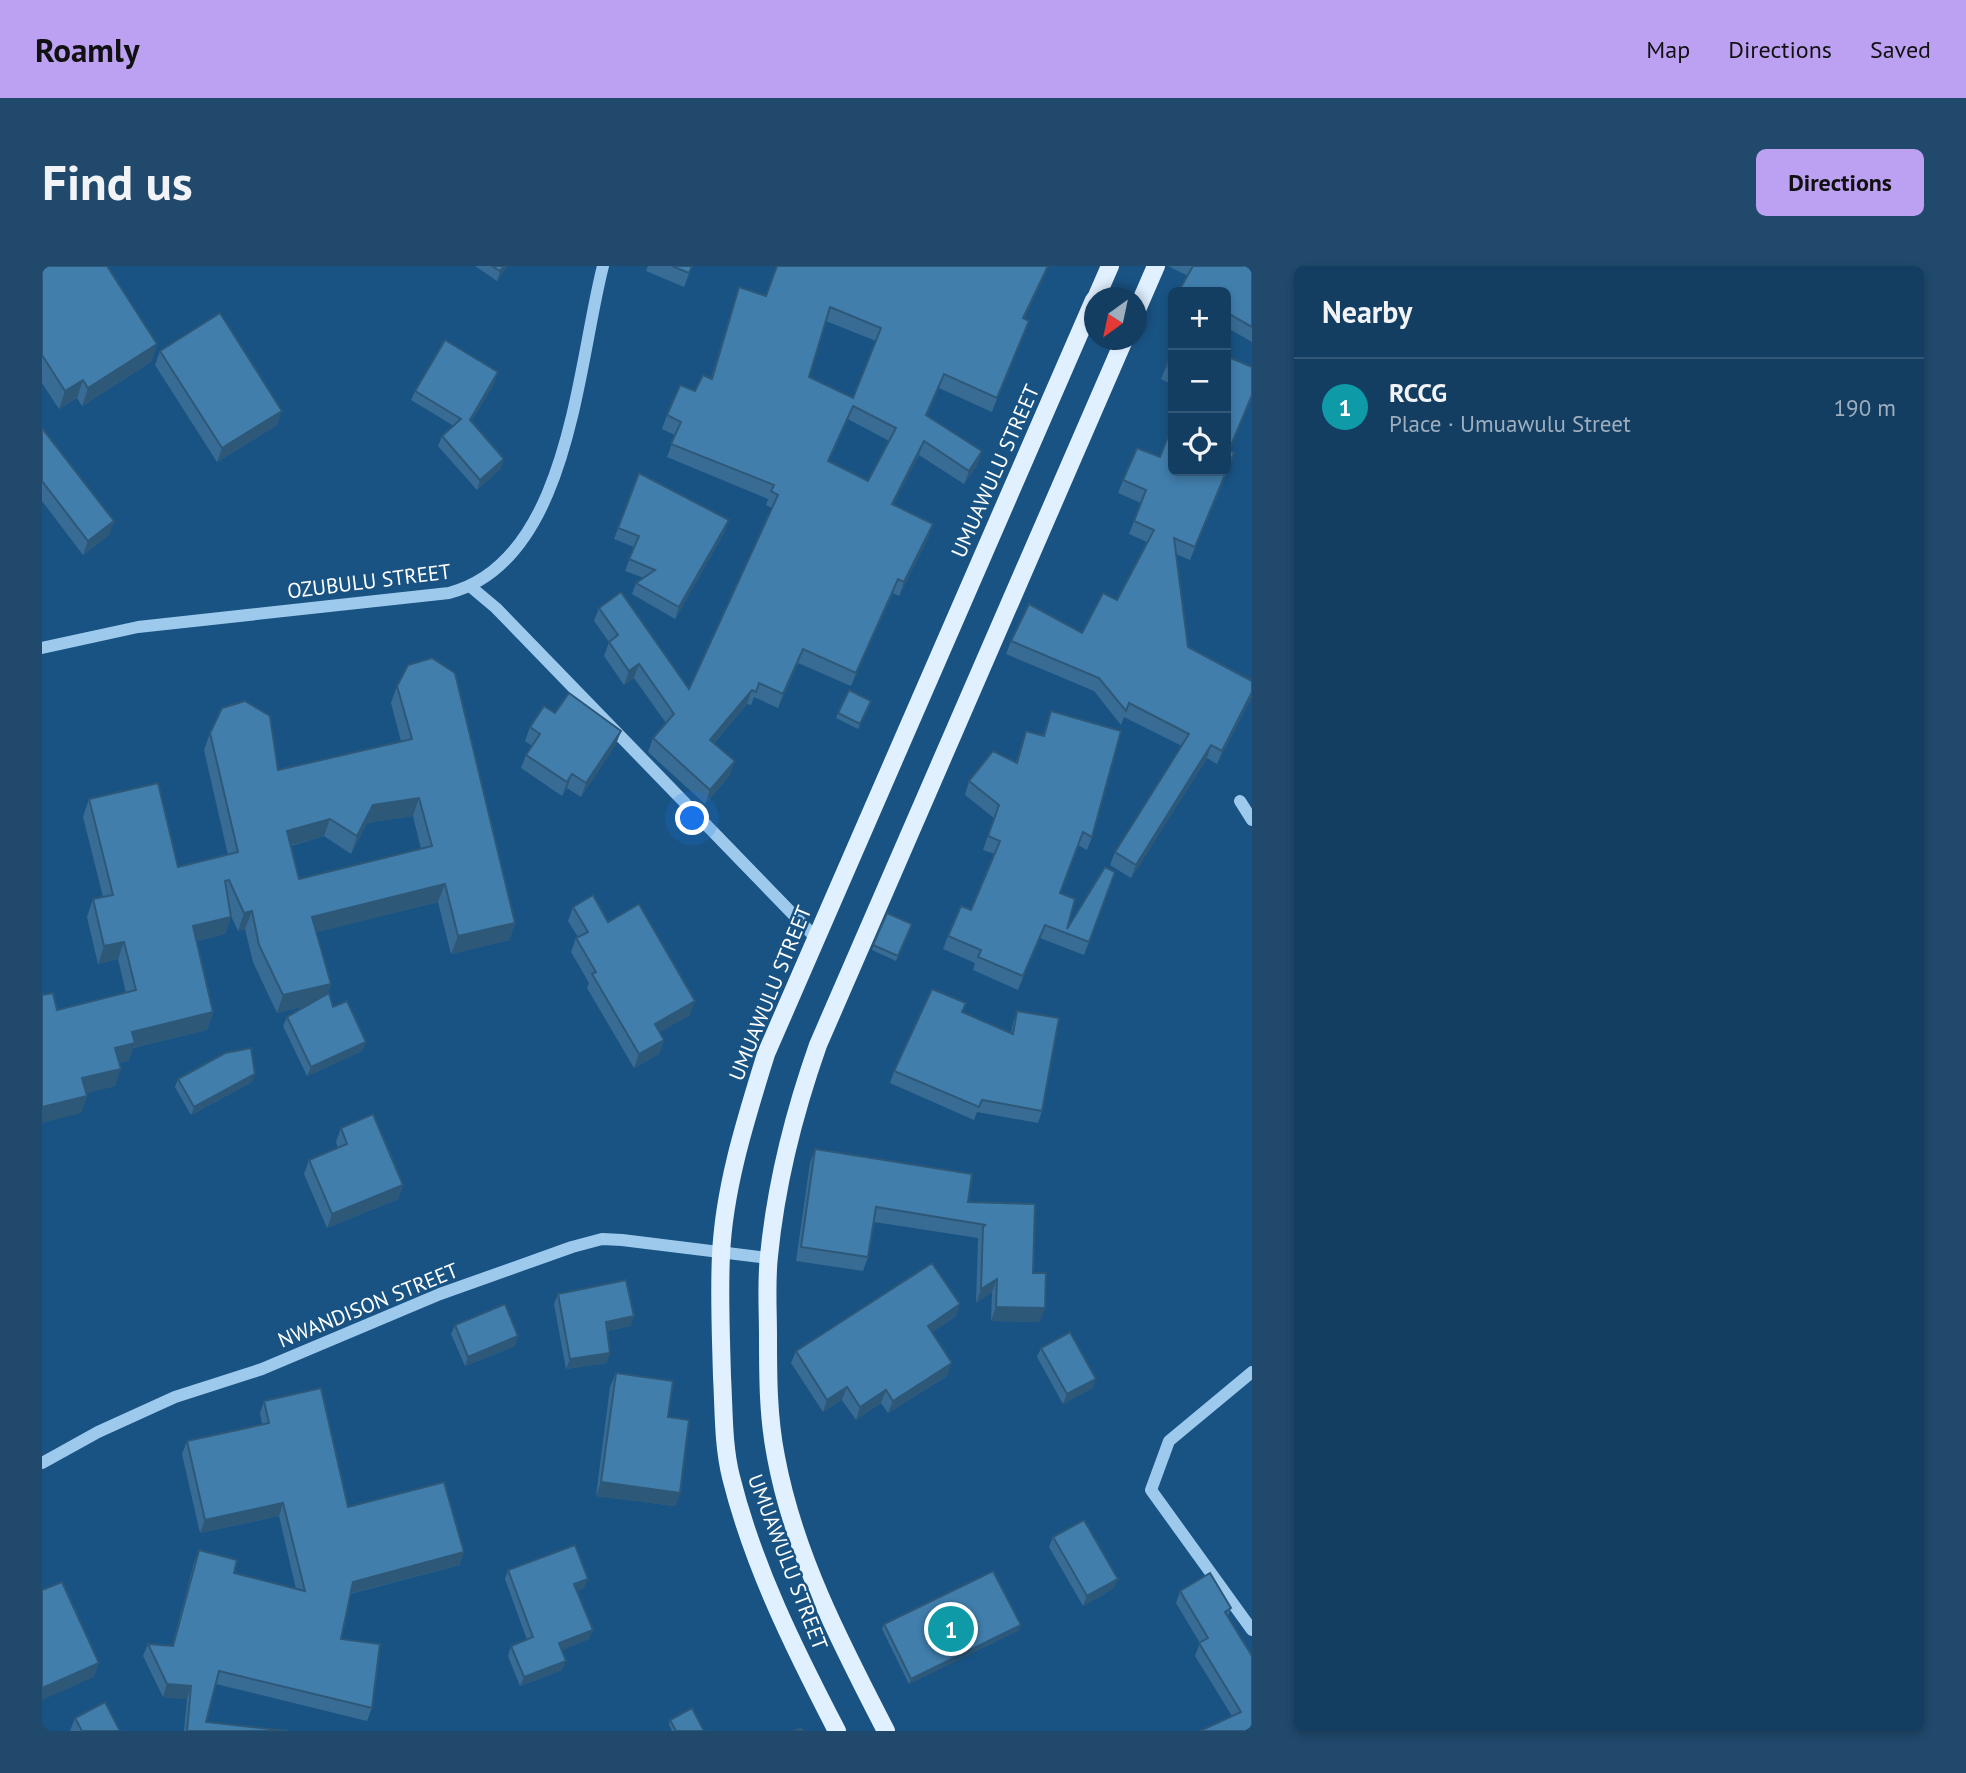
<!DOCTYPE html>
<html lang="en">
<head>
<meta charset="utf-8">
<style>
	body { margin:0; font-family:"PT Sans",sans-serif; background:#20496b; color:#f1f3f6 }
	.controls { position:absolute; right:21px; top:21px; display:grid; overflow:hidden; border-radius:10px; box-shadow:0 4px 10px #0003 }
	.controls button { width:63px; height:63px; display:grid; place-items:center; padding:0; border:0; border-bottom:2px solid #325777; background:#133e62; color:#f1f3f6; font:35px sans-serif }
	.compass { position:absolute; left:1042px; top:21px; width:63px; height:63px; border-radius:50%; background:#133e62; box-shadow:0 4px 10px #0003; rotate:213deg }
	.you { position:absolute; left:651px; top:553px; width:24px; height:24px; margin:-18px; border:5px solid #fff; border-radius:50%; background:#1a73e8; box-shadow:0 0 0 10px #1a73e833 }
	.badge { display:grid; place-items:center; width:46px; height:46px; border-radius:50%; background:#bca0f2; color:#fff; font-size:23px; font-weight:700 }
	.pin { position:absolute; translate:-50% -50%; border:4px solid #fff; box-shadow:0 2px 7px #0006 }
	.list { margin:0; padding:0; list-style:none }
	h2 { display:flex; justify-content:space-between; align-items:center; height:91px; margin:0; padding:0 28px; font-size:30px }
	h2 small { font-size:23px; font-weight:400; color:#9daebe }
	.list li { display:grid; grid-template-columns:46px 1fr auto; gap:21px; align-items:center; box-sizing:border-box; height:98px; padding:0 28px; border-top:2px solid #325777 }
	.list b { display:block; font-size:26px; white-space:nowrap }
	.list p { margin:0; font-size:23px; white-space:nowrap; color:#9daebe }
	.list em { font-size:23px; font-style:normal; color:#9daebe }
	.icon { flex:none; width:38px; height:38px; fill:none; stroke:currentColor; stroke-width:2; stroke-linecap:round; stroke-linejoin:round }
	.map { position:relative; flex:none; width:1210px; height:1465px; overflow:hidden; border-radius:10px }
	header { display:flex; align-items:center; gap:42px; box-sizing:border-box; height:98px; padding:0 35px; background:#bca0f2; color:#111 }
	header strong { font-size:33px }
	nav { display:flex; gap:38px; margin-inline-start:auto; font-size:24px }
	.intro { display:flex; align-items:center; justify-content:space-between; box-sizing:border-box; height:168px; padding:0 42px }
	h1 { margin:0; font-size:49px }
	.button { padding:18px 32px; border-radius:10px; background:#bca0f2; color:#111; font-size:24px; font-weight:700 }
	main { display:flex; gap:42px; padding:0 42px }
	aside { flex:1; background:#133e62; border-radius:10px; box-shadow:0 4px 10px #0003 }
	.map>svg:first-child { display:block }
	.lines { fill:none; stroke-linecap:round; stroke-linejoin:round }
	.minor { stroke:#9dcaec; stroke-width:12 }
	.major { stroke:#e1f0ff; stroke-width:18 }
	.wall { fill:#386c94; fill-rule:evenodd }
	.shaded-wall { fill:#2e5878 }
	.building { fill:#417eac; stroke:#2e5878; stroke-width:2; fill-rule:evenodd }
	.labels { text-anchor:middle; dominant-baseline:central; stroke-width:5; stroke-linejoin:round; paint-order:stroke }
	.street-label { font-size:21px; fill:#fff; stroke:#195383 }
</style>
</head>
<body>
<header>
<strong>Roamly</strong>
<nav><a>Map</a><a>Directions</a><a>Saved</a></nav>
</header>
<div class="intro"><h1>Find us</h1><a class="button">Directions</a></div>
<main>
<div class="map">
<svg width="1210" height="1465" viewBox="0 0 1210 1465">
	<rect width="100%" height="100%" fill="#195383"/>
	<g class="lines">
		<g class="minor">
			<polyline points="429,321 454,342 774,672"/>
			<path d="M0,382L96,361L407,327C527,296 535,101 561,0"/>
			<polyline points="1198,535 1210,554"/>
			<polyline points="1210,1106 1127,1175 1109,1224 1210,1364"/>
			<polyline points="0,1197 56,1166 133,1131 220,1103 398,1028 530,981 560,973 580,974 726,992"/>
		</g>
		<g class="major">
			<polyline points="1054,32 1068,0"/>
			<polyline points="1094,46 1114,0"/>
			<path d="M795,1465C753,1384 711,1300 689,1211C681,1179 682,1145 680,1111C679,1071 677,1030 679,989C682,921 704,853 724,788L1052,34"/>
			<path d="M844,1465C799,1378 752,1288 734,1191C726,1151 726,1110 726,1070C726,1043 724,1016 727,990C734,918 752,847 776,779L1082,74"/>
		</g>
	</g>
	<g class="wall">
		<polygon points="0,0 115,78 109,96 40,140 35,132 17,143 0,117"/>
		<polygon points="433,0 465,0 455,15"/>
		<polygon points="606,0 650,0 642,21 604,5"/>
		<path d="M735,0H1006L982,53L987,55L950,146L897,122L885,149L940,185L935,199L922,218L877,189L851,238L891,258L886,272L857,330L851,327L809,420L756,397L736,442L712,431L709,439L705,438L672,477L688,509L663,538L606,486L611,472L624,457L592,412L582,419L562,390L567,376L552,355L557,342L647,423L730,242L724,239L726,233L625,191L633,169L620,163L625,149L669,112L697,21L724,30ZM784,55L834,75L811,132L767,111ZM806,153L847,175L826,215L787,195Z"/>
		<polygon points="1126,0 1210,0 1210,76 1184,61 1184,26 1137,26 1146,10"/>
		<polygon points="1131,83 1131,119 1119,113"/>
		<polygon points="118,85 235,159 175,196 113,99"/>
		<polygon points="1184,90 1210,101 1210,131 1187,184 1192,187 1188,200 1148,294 1134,288 1146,381 1210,415 1210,430 1175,498 1165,492 1089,612 1068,599 1073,586 1140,480 1082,451 1079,459 1052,425 964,388 969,375 1040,367 1075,334 1105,276 1087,268 1099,237 1076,227 1081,214 1118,191"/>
		<polygon points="453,116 429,156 462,193 458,203 435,224 396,180 400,170 412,160 369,134 373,125"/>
		<polygon points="0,162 72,255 67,269 41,289 0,235"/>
		<polygon points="597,207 687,254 683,265 633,353 590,328 594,317 602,312 583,305 592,281 572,273"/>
		<path d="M355,420L473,657L467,674L409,688L396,636L274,666L289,718L285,728L291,741L324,776L320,785L265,810L241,760L245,751L266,739L235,747L211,696L203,663L196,665L189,650L183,668L154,675L171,746L165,764L91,782L86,795L77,797L73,820L44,827L45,830L39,847L15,744L84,727L76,693L56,698L45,651L51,633L61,631L41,551L47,533L136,601L186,589L162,484L168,467L236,504L359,475L349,437ZM371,550L379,583L257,613L249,580L282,570L309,588L325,557Z"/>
		<polygon points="827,440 816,463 794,452 796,447"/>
		<polygon points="1009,445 1050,571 1045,584 1036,579 1018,627 1025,663 1073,606 1042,689 998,672 976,724 931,704 933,697 901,683 906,670 929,644 953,588 941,584 952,552 923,529 927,515 974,496 984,465 1001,469"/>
		<polygon points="513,447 579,465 574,478 539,531 525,522 520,530 479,502 484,489 490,480 483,475 488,461"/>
		<polygon points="531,641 566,656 648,749 617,766 622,774 617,788 592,802 545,722 547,717 529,686 534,672 536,671 526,655"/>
		<polygon points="845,647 870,658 854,695 830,684"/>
		<polygon points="924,737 920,746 969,767 971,757 975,745 1000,845 996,857 935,846 932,854 848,817 852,805"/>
		<polygon points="136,813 210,816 149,849 133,821"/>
		<polygon points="299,862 361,919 356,933 285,962 262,908 267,894 296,882 294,876"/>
		<polygon points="773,883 926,936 991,1007 998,1056 949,1055 950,1026 934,1037 936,972 832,956 826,991 821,1005 754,995 768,897"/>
		<polygon points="516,1028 592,1050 588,1060 565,1065 565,1097 524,1103 512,1038"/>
		<polygon points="918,1038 913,1051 890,1066 905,1110 846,1147 839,1137 814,1154 800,1134 781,1146 749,1097 754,1085"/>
		<polygon points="413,1059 473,1080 423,1100 409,1068"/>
		<polygon points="999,1082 1051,1122 1021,1138 995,1091"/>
		<polygon points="574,1107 626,1151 638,1227 633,1240 554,1230 568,1121"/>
		<polygon points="222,1135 306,1241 418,1299 308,1328 299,1373 330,1442 325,1455 174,1418 164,1456 246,1465 142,1465 145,1433 121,1431 101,1390 106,1378 130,1380 152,1297 157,1284 192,1307 254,1323 237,1250 158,1267 140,1188 145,1175 220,1158 218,1147"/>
		<polygon points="1011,1271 1072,1322 1041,1340 1007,1281"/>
		<polygon points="466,1304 542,1322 535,1325 547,1373 520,1384 520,1404 478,1420 466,1390 469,1380 485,1374 463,1313"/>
		<polygon points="1138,1325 1189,1342 1186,1350 1210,1465 1190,1450 1153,1390 1158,1377 1134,1337"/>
		<polygon points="842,1358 977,1364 867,1418 840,1363"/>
		<polygon points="33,1452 78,1465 28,1465"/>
		<polygon points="628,1454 662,1465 630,1465 627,1458"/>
	</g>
	<g class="shaded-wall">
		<polygon points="462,0 465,0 455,15 458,5"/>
		<polygon points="1006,0 1004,7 976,66 981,52"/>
		<polygon points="987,55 982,69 950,146 955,132"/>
		<polygon points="115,78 109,96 40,140 46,122"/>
		<polygon points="456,106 453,116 424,164 428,154"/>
		<polygon points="902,108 897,122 879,162 884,149"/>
		<polygon points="41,114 35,132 17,143 23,125"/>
		<polygon points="811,140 806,153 781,208 786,195"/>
		<polygon points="240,145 235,159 175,196 180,182"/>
		<polygon points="882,175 877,189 845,251 850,238"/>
		<polygon points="940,185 935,199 922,218 927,205"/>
		<polygon points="1192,187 1188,200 1148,294 1153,281"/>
		<polygon points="462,193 458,203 435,224 438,214"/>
		<polygon points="687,254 683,265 633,353 637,341"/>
		<polygon points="72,255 67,269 41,289 46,275"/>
		<polygon points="891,258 886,272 857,330 862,316"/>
		<polygon points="856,313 851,327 809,420 814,407"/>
		<polygon points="761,383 756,397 736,442 741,428"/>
		<polygon points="597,398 592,412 582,419 587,405"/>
		<polygon points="710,424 705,438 663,487 668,474"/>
		<polygon points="1210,426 1210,430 1175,498 1180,485"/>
		<polygon points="579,465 574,478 539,531 544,517"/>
		<polygon points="1169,479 1165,492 1089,612 1094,599"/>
		<polygon points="693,495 688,509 663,538 668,524"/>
		<polygon points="530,508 525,522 520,530 525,516"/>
		<polygon points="377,532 371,550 325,557 309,588 315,570 331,539"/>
		<polygon points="288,553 282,570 239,582 245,565"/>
		<polygon points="403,618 396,636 264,669 270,651"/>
		<polygon points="210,645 203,663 196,665 202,647"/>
		<polygon points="189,651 183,668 144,677 151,660"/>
		<polygon points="473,657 467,674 409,688 416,670"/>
		<polygon points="1003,659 998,672 976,724 981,710"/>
		<polygon points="82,676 76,693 56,698 62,680"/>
		<polygon points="289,718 283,735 235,747 241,729"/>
		<polygon points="653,735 648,749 608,772 613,758"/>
		<polygon points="171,746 165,764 91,782 86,795 67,799 73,782 90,766"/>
		<polygon points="622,774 617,788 592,802 597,788"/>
		<polygon points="324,776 320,785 265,810 269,801"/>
		<polygon points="79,803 73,820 34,830 40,812"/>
		<polygon points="213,808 210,816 149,849 152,841"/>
		<polygon points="45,830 39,847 0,857 0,841"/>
		<polygon points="361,919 356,933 285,962 290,948"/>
		<polygon points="955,1013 950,1026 934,1037 939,1023"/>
		<polygon points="918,1038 913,1051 881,1072 886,1060"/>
		<polygon points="954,1041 1003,1042 998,1056 949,1055"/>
		<polygon points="592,1050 588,1060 560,1066 564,1056"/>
		<polygon points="476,1070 473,1080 423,1100 426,1091"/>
		<polygon points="568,1087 565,1097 524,1103 528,1093"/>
		<polygon points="910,1097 905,1110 846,1147 851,1135"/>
		<polygon points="1054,1113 1051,1122 1021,1138 1025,1128"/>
		<polygon points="805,1121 800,1134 781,1146 785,1134"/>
		<polygon points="844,1124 839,1137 814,1154 818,1141"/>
		<polygon points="559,1216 638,1227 633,1240 554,1230"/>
		<polygon points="241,1237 237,1250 158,1267 163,1254"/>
		<polygon points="422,1286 418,1299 306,1328 311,1316"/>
		<polygon points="546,1313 542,1322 529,1327 532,1318"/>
		<polygon points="1076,1313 1072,1322 1041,1340 1045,1330"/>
		<polygon points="979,1359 977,1364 867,1418 869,1413"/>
		<polygon points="551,1364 547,1373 514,1387 517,1377"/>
		<polygon points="524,1395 520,1404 478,1420 482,1411"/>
		<polygon points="57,1397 52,1411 0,1434 0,1422"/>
		<polygon points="125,1418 149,1420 145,1433 121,1431"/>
	</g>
	<g class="building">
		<polygon points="0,0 65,0 115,78 46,122 41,114 23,125 0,89"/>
		<polygon points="450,0 462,0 458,5"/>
		<polygon points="630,0 650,0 647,7"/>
		<path d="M735,0H1006L981,52L987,55L955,132L902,108L884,149L940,185L927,205L882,175L850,238L891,258L862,316L856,313L814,407L761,383L741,428L717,417L714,426L710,424L668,474L693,495L668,524L611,472L632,448L597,398L587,405L567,376L576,369L557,342L579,326L647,423L736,229L729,225L732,219L629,178L639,156L625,149L638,119L653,125L661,109L670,113L697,21L724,30ZM788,41L839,62L811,132L767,111ZM811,140L854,162L826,215L786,195Z"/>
		<polygon points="1151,0 1210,0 1210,61 1184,46 1184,26 1148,26 1139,21"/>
		<polygon points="178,47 240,145 180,182 118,85"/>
		<polygon points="403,74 456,106 428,154 462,193 438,214 400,170 419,153 373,125"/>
		<polygon points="1131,83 1131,103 1124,100"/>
		<polygon points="1184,90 1210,101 1210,129 1187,184 1192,187 1153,281 1132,272 1146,381 1210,415 1210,426 1180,485 1169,479 1094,599 1073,586 1147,468 1087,437 1084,445 1057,412 969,375 987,338 1040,367 1061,327 1075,334 1112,264 1092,255 1104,224 1081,214 1095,182 1118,191 1131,158 1131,205 1184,205"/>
		<polygon points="0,162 72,255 46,275 0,215"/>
		<polygon points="597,207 687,254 637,341 594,317 613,304 587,293 597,270 576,262"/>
		<path d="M390,392L413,407L473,657L416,670L403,618L270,651L289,718L241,729L217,679L210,645L202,647L187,614L183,615L189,651L151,660L171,746L90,766L93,777L73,782L79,803L40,812L45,830L0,841V729L11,727L15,744L94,724L82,676L62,680L51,633L71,629L47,533L116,517L136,601L196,586L168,467L180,442L203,435L228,450L236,504L370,473L355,420L366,399ZM377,532L390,580L257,613L245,565L288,553L315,570L331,539Z"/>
		<polygon points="807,424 829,435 818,458 796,447"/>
		<polygon points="527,427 579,465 544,517 530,508 525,516 484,489 498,468 488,461 502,440 513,447"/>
		<polygon points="1009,445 1079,465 1050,571 1041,566 1018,627 1033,633 1025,663 1063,601 1073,606 1047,676 1003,659 981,710 936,691 939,684 906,670 919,640 929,644 958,575 946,570 957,539 927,515 951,485 975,497 984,465 1002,470"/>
		<polygon points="551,629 566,656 597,638 653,735 613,758 622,774 597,788 550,708 554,706 534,672 546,666 531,641"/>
		<polygon points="845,647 870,658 856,690 831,679"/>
		<polygon points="890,723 924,737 920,746 971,768 975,745 1017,752 1000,845 940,834 937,841 852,805"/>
		<polygon points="287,727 291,741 305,735 324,776 269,801 245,751"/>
		<polygon points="209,782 213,808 152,841 136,813 183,787"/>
		<polygon points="331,848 361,919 290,948 267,894 305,878 299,862"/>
		<polygon points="773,883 930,908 926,936 993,938 991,1007 1004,1007 1003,1042 954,1041 955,1013 939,1023 941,960 944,959 834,941 826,991 759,981"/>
		<polygon points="890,997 918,1038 886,1060 910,1097 851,1135 844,1124 818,1141 805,1121 785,1134 754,1085"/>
		<polygon points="584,1014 592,1050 564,1056 568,1087 528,1093 516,1028"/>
		<polygon points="463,1038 476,1070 426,1091 413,1059"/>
		<polygon points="1028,1066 1054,1113 1025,1128 999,1082"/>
		<polygon points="574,1107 631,1115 626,1151 647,1154 638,1227 559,1216"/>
		<polygon points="279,1122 306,1241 402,1216 422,1286 311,1316 299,1373 338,1378 330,1442 177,1405 164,1456 246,1465 145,1465 149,1420 125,1418 106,1378 131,1380 157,1284 195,1294 192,1307 263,1325 241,1237 163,1254 145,1175 227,1157 222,1135"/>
		<polygon points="1042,1254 1076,1313 1045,1330 1011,1271"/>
		<polygon points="533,1279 546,1313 532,1318 551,1364 517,1377 524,1395 482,1411 469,1380 491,1371 466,1304"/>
		<polygon points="951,1305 979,1359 869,1413 842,1358"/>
		<polygon points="1168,1307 1189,1342 1183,1346 1210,1390 1210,1465 1158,1465 1199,1446 1157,1377 1166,1372 1138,1325"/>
		<polygon points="20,1316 57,1397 0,1422 0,1324"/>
		<polygon points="63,1436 78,1465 40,1465 33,1452"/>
		<polygon points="650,1442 662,1465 634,1465 628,1454"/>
		<polygon points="759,1462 761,1465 752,1465"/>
	</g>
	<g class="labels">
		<g class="street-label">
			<text transform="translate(953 205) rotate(-66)">UMUAWULU STREET</text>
			<text transform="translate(327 315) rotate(-7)">OZUBULU STREET</text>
			<text transform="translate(728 727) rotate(-68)">UMUAWULU STREET</text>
			<text transform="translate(326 1039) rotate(-22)">NWANDISON STREET</text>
			<text transform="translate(746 1296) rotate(69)">UMUAWULU STREET</text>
		</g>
	</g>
</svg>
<div class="controls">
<button>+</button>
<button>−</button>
<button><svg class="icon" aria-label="locate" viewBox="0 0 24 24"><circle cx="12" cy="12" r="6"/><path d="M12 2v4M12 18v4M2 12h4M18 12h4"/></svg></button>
</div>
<svg class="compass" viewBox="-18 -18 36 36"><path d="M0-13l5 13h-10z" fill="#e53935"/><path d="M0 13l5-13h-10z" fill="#9daebe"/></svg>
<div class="you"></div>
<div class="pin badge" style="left:909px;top:1363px;background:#0f9aa8">1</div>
</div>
<aside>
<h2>Nearby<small></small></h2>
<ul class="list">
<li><span class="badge" style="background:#0f9aa8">1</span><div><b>RCCG</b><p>Place · Umuawulu Street</p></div><em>190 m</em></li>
</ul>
</aside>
</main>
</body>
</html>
